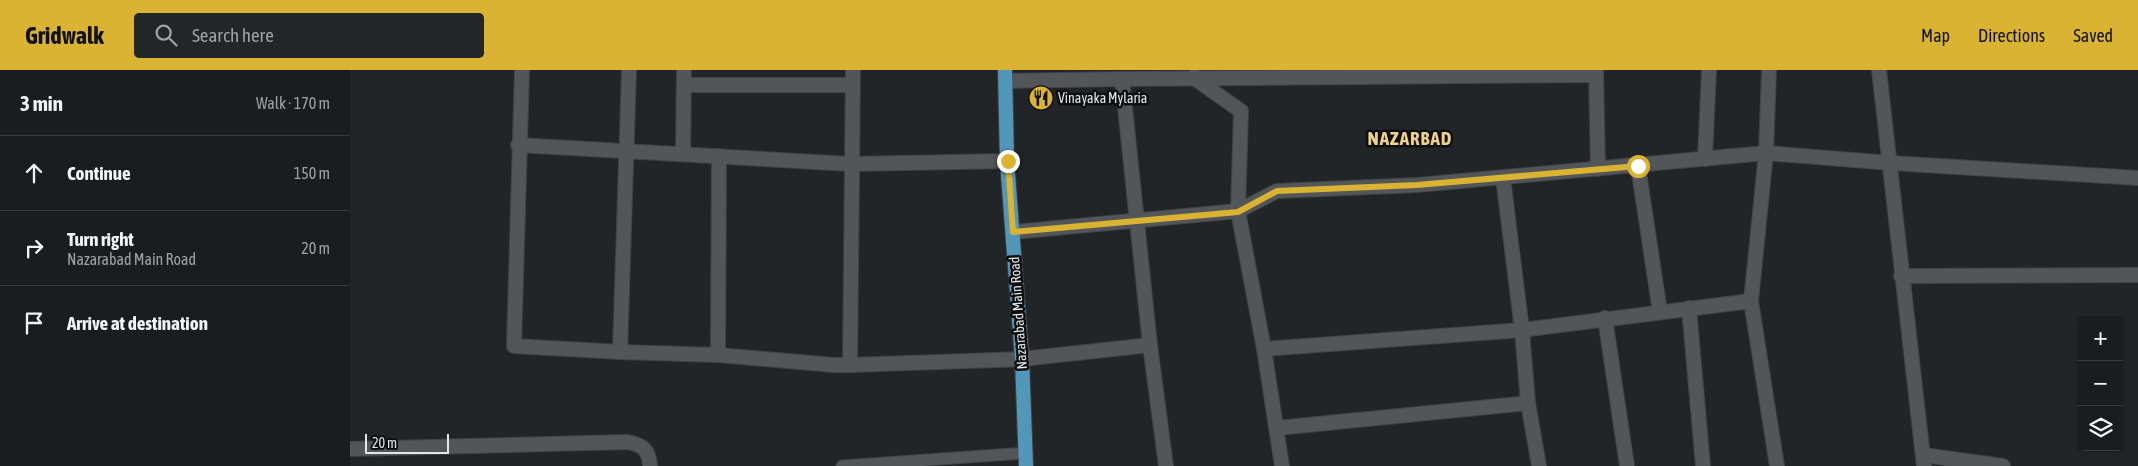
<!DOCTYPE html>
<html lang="en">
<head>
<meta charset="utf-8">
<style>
	body { margin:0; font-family:"Asap Condensed",sans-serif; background:#232526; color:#f1f3f6 }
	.controls { position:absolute; right:15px; bottom:15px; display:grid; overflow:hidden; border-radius:5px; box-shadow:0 1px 4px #0004 }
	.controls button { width:45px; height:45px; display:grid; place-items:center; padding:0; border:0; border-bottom:1px solid #383a3b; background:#1a1c1d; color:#f1f3f6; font:25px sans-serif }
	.scale { position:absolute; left:15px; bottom:12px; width:84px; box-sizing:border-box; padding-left:5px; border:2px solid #e3e5e6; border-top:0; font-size:14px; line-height:18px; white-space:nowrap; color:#e3e5e6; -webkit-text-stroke:4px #0d0e0f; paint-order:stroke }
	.stop { position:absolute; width:15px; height:15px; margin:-11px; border:4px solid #dab333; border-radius:50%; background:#fff }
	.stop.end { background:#dab333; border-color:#fff; box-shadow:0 1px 5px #0008 }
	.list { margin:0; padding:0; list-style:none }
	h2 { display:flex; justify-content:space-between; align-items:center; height:65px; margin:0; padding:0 20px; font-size:21px }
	h2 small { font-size:16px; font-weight:400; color:#9fa1a4 }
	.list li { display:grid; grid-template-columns:32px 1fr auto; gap:15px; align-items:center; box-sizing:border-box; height:75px; padding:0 20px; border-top:1px solid #383a3b }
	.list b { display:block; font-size:19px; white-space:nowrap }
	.list p { margin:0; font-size:16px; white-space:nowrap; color:#9fa1a4 }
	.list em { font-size:16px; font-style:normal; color:#9fa1a4 }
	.icon { flex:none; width:28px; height:28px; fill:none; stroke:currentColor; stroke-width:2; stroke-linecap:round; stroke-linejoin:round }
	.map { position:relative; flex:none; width:1788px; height:396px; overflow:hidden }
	header { display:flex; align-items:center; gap:30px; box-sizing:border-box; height:70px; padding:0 25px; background:#dab333; color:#111 }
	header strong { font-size:24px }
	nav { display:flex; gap:28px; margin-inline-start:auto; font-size:18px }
	.search { width:350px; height:45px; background:#232526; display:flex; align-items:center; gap:12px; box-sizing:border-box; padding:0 18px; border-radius:5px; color:#9fa1a4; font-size:19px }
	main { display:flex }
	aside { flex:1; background:#1a1c1d }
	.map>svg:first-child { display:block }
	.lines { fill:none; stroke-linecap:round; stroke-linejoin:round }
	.service-casing { stroke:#404243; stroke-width:13 }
	.minor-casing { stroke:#404243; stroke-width:16 }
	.primary-casing { stroke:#404243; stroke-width:16 }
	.service { stroke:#535658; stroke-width:11 }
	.minor { stroke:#535658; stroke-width:14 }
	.primary { stroke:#5297b7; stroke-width:14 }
	.route { stroke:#dab333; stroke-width:6 }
	.labels { text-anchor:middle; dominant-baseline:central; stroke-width:5; stroke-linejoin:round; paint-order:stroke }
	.poi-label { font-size:14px; fill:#e3e5e6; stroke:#0d0e0f; text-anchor:start }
	.street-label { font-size:14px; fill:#e3e5e6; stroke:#0d0e0f }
	.district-label { font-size:19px; font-weight:bold; letter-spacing:1px; fill:#edd286; stroke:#0d0e0f }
</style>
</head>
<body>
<header>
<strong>Gridwalk</strong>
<div class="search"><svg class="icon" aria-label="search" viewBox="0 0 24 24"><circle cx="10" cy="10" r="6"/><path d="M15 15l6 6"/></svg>Search here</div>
<nav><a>Map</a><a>Directions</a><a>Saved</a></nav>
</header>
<main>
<aside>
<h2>3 min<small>Walk · 170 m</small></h2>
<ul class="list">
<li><svg class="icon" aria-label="ahead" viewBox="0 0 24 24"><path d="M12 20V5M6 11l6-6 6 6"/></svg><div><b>Continue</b></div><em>150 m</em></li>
<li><svg class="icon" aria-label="right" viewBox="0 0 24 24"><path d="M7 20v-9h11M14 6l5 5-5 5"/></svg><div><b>Turn right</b><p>Nazarabad Main Road</p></div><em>20 m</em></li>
<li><svg class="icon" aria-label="arrive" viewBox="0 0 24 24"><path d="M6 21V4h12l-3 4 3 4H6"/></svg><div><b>Arrive at destination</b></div></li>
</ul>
</aside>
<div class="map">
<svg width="1788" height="396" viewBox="0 0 1788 396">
	<rect width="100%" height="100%" fill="#222527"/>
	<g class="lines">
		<defs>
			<polyline id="service" points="492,396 675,383"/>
			<g id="minor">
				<polyline points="172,0 164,276 270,282 368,285 369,86"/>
				<polyline points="1246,0 1248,99"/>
				<polyline points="1419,0 1416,83 1401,231 1427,396"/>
				<polyline points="1529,0 1574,396"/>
				<polyline points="844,6 844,8 891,41 888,141 914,279 932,396"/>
				<polyline points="656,11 772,9"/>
				<polyline points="334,15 502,15"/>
				<polyline points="168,75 501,94 657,91"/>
				<polyline points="333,84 334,0"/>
				<polyline points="1355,89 1359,0"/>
				<polyline points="1288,96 1310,242"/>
				<polyline points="1153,108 1172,260 1178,333 1189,396"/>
				<polyline points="663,162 888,141 927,121 1067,115 1416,83 1541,93 1788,108"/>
				<polyline points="1551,206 1788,205"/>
				<polyline points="1339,238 1353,396"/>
				<polyline points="1255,248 1277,396"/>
				<polyline points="914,279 1172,260 1401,231"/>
				<polyline points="270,282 279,0"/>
				<polyline points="368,285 484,295 500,295 672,289 800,275"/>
				<polyline points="500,295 503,0"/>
				<polyline points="927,358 1178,333"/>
				<path d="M0,379L278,372C293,375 299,380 300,396"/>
				<polyline points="1573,385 1653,396"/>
				<polyline points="816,396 800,275 772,9 1246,5"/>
			</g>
			<polyline id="primary" points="655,0 657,91 672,289 676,396"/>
		</defs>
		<use href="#service" class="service-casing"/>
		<use href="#minor" class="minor-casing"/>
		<use href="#primary" class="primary-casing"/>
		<use href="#service" class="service"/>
		<use href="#minor" class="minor"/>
		<use href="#primary" class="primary"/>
	</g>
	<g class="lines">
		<polyline class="route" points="658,91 663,162 888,142 927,121 1067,115 1288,96"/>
	</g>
	<defs>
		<symbol id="restaurant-disc" viewBox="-11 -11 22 22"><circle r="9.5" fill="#dab333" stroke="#0d0e0f"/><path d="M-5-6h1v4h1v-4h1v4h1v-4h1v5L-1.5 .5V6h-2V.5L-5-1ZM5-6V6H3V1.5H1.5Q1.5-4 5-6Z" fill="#111"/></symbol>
	</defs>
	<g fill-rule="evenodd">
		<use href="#restaurant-disc" x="677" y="14" width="28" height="28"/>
	</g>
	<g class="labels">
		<g class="poi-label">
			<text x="708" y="28">Vinayaka Mylaria</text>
		</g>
		<g class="street-label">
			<text transform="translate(668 243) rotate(-94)">Nazarabad Main Road</text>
		</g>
		<g class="district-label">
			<text x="1060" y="68">NAZARBAD</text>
		</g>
	</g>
</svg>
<div class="controls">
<button>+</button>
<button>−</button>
<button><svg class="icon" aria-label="layers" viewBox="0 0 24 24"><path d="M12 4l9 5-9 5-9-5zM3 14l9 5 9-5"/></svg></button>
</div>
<div class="scale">20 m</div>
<div class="stop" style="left:1288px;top:96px"></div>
<div class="stop end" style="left:658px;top:91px"></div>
</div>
</main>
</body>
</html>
